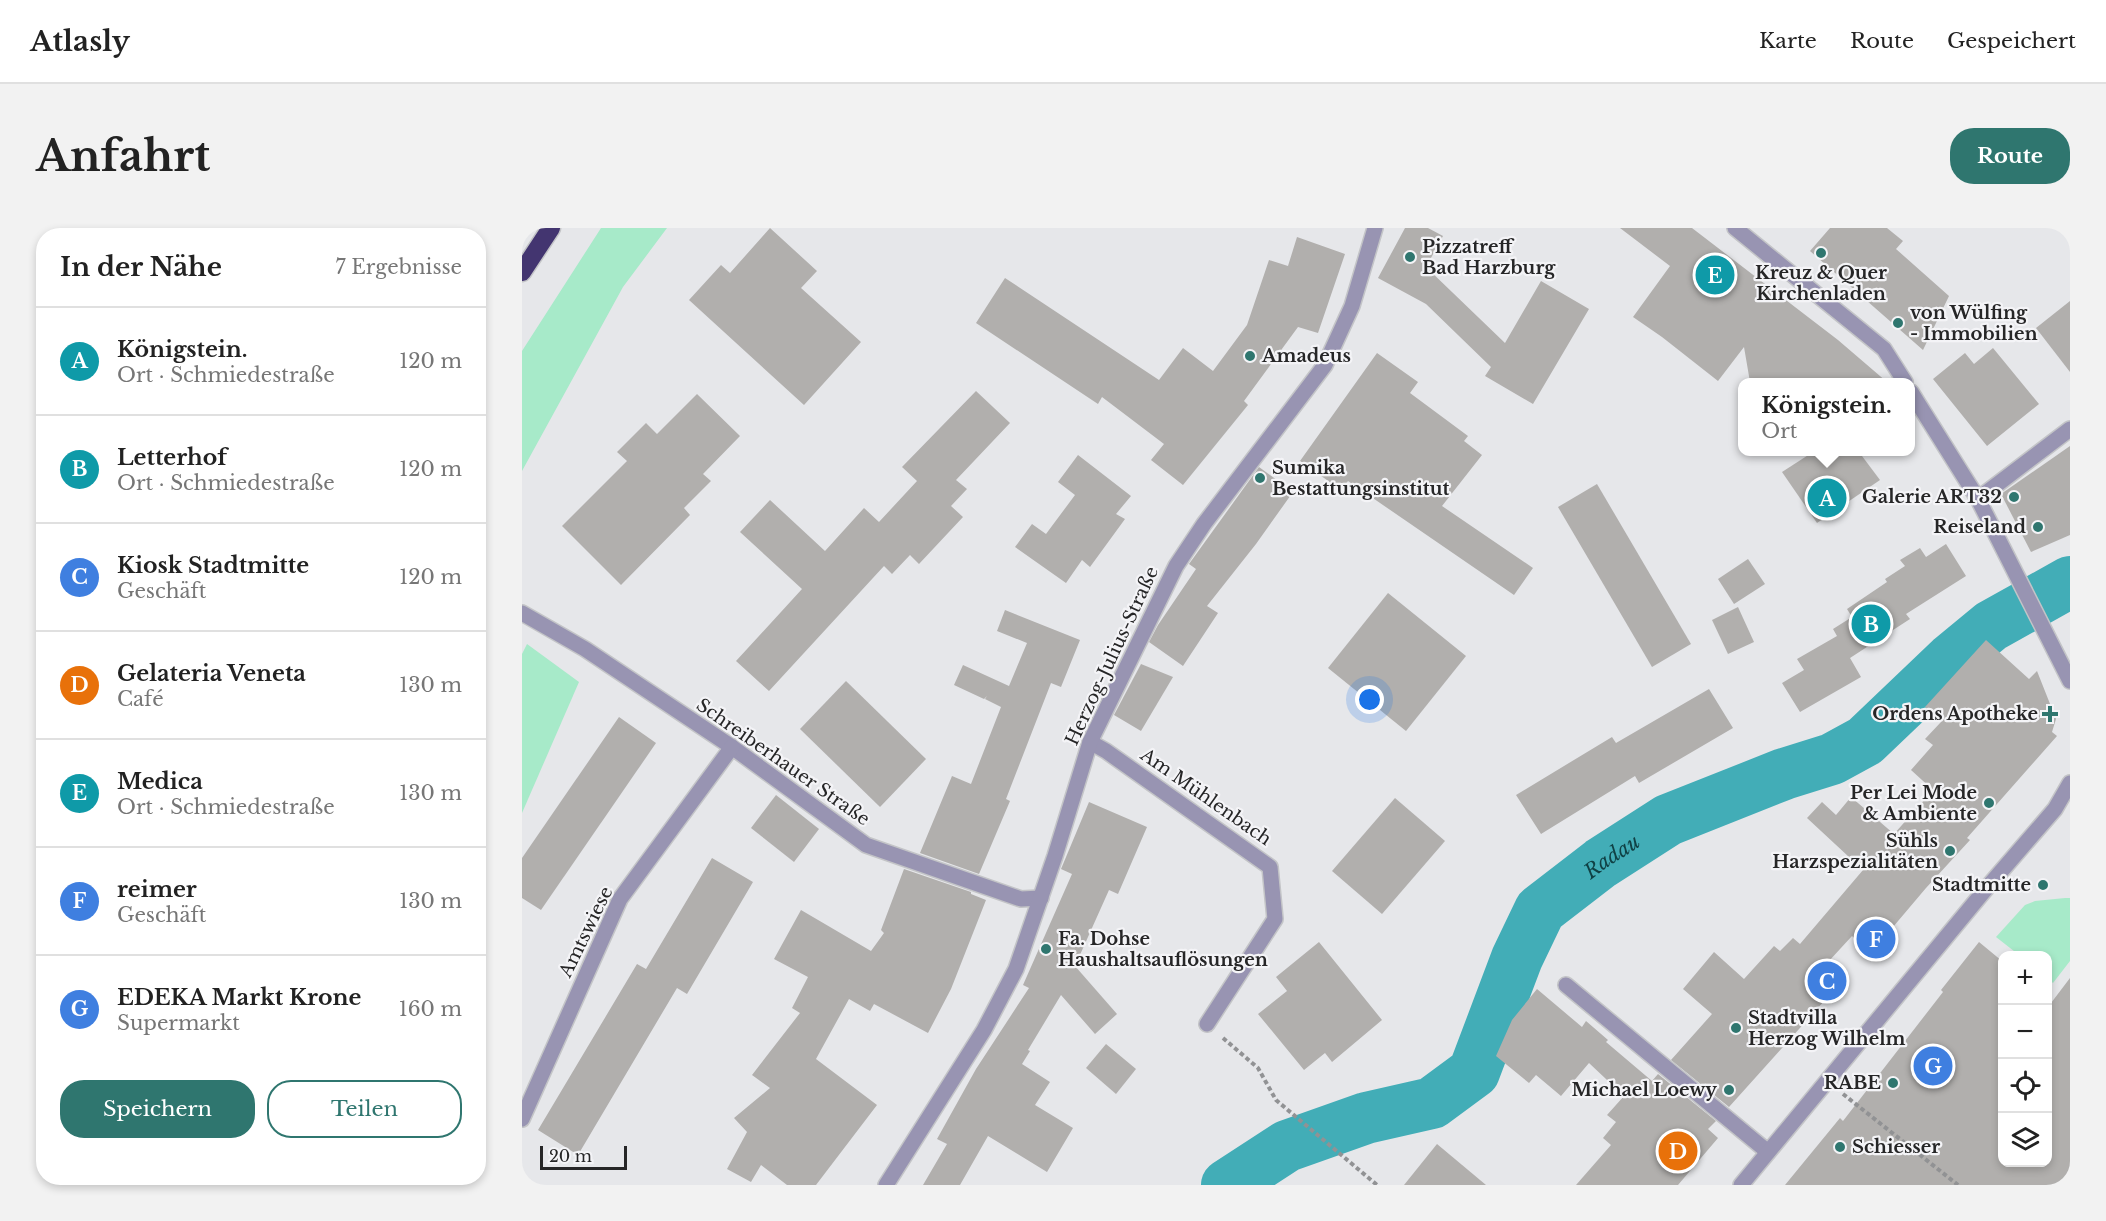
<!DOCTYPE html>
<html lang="de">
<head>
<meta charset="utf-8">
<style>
	body { margin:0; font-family:"Libre Baskerville",serif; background:#f2f2f2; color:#222 }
	.controls { position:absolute; right:18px; bottom:18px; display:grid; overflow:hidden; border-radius:12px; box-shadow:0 3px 9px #0003 }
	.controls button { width:54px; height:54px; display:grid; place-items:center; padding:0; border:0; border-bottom:2px solid #e0e0e0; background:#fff; color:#222; font:30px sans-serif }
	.scale { position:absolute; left:18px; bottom:15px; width:87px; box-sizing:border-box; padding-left:6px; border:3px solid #262627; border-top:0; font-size:16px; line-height:21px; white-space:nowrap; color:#262627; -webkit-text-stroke:4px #f4f4f7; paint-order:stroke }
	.you { position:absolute; left:848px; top:472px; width:21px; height:21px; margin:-15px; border:4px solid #fff; border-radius:50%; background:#1a73e8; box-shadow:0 0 0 9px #1a73e833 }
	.badge { display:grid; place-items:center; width:39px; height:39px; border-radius:50%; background:#2f766f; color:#fff; font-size:20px; font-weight:700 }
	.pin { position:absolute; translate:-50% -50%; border:3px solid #fff; box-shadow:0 2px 6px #0006 }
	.popup { position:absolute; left:1216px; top:150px; width:177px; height:78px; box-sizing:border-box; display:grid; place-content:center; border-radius:12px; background:#fff; filter:drop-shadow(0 2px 4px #0005); font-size:20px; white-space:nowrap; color:#767676 }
	.popup b { font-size:22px; color:#222 }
	.popup::after { content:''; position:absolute; left:50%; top:100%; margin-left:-12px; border:12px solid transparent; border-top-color:#fff }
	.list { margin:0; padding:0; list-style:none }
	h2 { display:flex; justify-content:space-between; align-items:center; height:78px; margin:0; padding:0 24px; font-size:26px }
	h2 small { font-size:20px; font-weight:400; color:#767676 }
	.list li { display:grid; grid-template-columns:39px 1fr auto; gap:18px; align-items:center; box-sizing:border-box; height:108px; padding:0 24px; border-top:2px solid #e0e0e0 }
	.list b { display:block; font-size:22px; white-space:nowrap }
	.list p { margin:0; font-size:20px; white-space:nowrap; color:#767676 }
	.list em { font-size:20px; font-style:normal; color:#767676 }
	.actions { display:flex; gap:12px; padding:18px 24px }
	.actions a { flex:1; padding:14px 0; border:2px solid #2f766f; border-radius:24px; text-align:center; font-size:21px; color:#2f766f }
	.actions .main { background:#2f766f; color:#fff }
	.icon { flex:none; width:33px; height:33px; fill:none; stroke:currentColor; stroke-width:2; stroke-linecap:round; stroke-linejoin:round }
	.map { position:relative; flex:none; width:1548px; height:957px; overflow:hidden; border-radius:24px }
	header { display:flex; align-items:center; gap:36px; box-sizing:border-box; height:84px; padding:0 30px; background:#fff; border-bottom:2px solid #e0e0e0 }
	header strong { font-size:28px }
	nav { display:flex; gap:33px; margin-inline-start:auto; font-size:21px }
	.intro { display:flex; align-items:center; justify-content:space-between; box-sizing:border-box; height:144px; padding:0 36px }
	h1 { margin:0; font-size:42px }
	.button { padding:15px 27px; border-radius:24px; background:#2f766f; color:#fff; font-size:21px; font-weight:700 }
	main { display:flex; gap:36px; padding:0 36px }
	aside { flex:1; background:#fff; border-radius:24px; box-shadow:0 3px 9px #0003 }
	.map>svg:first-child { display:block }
	.green { fill:#a7eac9 }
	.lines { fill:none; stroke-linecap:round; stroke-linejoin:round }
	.river { stroke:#42adb7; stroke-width:52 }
	.building { fill:#b1afad }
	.minor-casing { stroke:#c3c4c7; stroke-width:18 }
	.highway-casing { stroke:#c3c4c7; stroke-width:21 }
	.path { stroke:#919294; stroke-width:4; stroke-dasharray:4.5 3; stroke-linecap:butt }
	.minor { stroke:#9894b2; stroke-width:15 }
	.highway { stroke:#433570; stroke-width:18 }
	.poi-dot { fill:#2f766f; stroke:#f4f4f7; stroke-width:2 }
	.labels { text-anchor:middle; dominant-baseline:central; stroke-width:4.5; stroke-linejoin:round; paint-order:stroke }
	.poi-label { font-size:18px; font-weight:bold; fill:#262627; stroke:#f4f4f7; text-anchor:end }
	.street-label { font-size:18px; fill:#262627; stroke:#f4f4f7 }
	.water-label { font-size:20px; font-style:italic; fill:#104145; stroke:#f4f4f7 }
</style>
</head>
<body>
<header>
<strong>Atlasly</strong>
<nav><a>Karte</a><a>Route</a><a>Gespeichert</a></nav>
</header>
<div class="intro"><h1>Anfahrt</h1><a class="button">Route</a></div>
<main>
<aside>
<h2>In der Nähe<small>7 Ergebnisse</small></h2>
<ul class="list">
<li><span class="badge" style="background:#0f9aa8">A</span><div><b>Königstein.</b><p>Ort · Schmiedestraße</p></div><em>120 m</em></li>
<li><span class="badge" style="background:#0f9aa8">B</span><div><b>Letterhof</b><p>Ort · Schmiedestraße</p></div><em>120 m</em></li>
<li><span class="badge" style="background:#3f7fe0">C</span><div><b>Kiosk Stadtmitte</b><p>Geschäft</p></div><em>120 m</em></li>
<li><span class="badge" style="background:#e8710a">D</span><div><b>Gelateria Veneta</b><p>Café</p></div><em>130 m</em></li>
<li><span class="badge" style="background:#0f9aa8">E</span><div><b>Medica</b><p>Ort · Schmiedestraße</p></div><em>130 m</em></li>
<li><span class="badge" style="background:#3f7fe0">F</span><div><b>reimer</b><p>Geschäft</p></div><em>130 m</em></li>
<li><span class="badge" style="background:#3f7fe0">G</span><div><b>EDEKA Markt Krone</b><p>Supermarkt</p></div><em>160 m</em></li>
</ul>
<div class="actions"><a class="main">Speichern</a><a>Teilen</a></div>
</aside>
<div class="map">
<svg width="1548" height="957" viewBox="0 0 1548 957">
	<rect width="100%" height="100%" fill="#e6e7ea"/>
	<g class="green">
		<polygon points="79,0 145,0 101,59 0,243 0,123"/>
		<polygon points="5,416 57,454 0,585 0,426"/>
		<polygon points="1543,670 1548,670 1548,733 1531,755 1526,750 1526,728 1497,727 1474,709 1503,677 1513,673"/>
	</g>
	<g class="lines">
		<path class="river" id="s1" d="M705,957L765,918L844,890L910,875L952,844L995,730L1018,682L1079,635L1146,592L1262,546L1310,531L1343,513L1429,431L1469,398L1548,354"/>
	</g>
	<g class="building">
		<polygon points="248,0 295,43 279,60 339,114 282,177 167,72 199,37 208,45"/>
		<polygon points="883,0 906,0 921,8 904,39 983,115 1019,53 1067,81 1011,176 963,148 969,139 904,76 856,50"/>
		<polygon points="1098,0 1170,0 1316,112 1365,154 1228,154 1222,119 1196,153 1140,109 1111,89 1148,38"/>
		<polygon points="1308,0 1365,0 1381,13 1374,21 1427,68 1401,122 1288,23"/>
		<polygon points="775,9 823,26 796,105 776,99 722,173 726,177 661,257 629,232 642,216 580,169 576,176 454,95 483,50 637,152 661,120 691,143 725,97 747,32 766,38"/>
		<polygon points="1548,73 1548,144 1514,100"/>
		<polygon points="1471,120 1517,176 1465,218 1411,151 1443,125 1452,136"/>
		<polygon points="855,125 896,154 888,165 946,208 942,213 960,227 920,278 1011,340 992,367 826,253 819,262 778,233"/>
		<polygon points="454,163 488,195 434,252 445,261 429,278 441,289 397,336 388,327 370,346 362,338 247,463 214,433 280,361 218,304 248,272 303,323 342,280 357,294 395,253 380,239"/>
		<polygon points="175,166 218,208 181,246 189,253 162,280 168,287 99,357 40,298 105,233 95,224 124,195 135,206"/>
		<polygon points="1548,218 1548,307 1509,324 1479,266"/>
		<polygon points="1291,224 1337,224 1358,252 1295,295 1260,244"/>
		<polygon points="556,227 609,268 594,286 603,291 568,339 560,332 544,355 493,319 510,296 524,306 553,267 536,254"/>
		<polygon points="737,239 771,264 734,316 685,378 696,385 661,438 627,414 636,397 674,341 667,336"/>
		<polygon points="1075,256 1169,416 1130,439 1036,279"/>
		<polygon points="1424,316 1444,348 1384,386 1388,391 1328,430 1339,449 1278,484 1260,455 1282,442 1275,431 1315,408 1311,401 1330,389 1325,381 1365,354 1363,351 1383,338 1378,332 1398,320 1404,329"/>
		<polygon points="1226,331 1243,356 1212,376 1196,351"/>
		<polygon points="866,365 944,428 884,503 806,440"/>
		<polygon points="1216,379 1232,414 1206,426 1190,392"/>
		<polygon points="483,382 558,412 539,459 529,455 484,571 488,573 457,646 398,625 430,548 449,556 479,479 463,471 465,468 462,471 432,457 441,437 487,458 505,415 475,403"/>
		<polygon points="1464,412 1507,451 1515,443 1534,491 1530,504 1535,508 1445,610 1448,612 1404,660 1349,725 1330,708 1307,733 1312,762 1207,879 1149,832 1190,786 1161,761 1192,724 1222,751 1252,718 1258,723 1271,710 1278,716 1341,642 1285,590 1300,574 1314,587 1329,569 1372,606 1411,562 1389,542 1411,517 1403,511 1419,494 1403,479"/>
		<polygon points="619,436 651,449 619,503 592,487"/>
		<polygon points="324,453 404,531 358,579 278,501"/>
		<polygon points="1187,461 1211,500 1117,555 1113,548 1019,606 994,567 1090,509 1094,515"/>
		<polygon points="97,489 134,515 19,682 0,670 0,630"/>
		<polygon points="254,567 297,601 272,634 229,600"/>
		<polygon points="873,570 923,613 860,686 810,643"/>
		<polygon points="567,574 625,599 596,666 587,662 553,738 595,786 573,806 539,767 506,822 508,823 500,836 528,854 513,877 551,900 525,944 466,908 438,957 401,957 425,916 415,911 454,841 507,760 501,757 550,646 539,641"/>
		<polygon points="190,630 231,654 165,766 155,760 56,927 16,902 115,736 124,741"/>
		<polygon points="382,641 449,664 449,666 464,672 429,761 406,805 352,776 348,783 327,771 294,831 355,877 294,957 265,957 239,937 229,954 205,941 225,904 212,890 248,860 230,847 278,785 270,780 286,749 252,731 279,682 349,723 362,705 359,702"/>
		<polygon points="797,714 860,792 810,834 803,825 782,842 736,786 765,763 754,749"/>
		<polygon points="1457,714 1480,733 1480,934 1526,934 1526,779 1548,750 1548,957 1263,957 1318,890 1321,893 1421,764 1419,762"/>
		<polygon points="1015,761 1060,799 1064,793 1086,812 1084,814 1130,853 1136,846 1194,893 1186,901 1196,910 1156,957 1054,957 1089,917 1081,910 1094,894 1085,887 1102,868 1067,835 1039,868 1014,847 1007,855 974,828 990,792"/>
		<polygon points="584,816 614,841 594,866 564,840"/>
		<polygon points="915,916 964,957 882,957"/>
	</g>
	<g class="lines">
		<defs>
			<g id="minor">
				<polyline points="1213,0 1362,121 1383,154"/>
				<polyline points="1389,164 1456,271 1548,453"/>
				<polyline points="1456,271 1548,201"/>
				<polyline points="0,385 63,421 210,519 344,617 499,671 519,670"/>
				<polyline points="568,514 584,523 748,639 753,691 685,796"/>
				<polyline points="1044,757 1246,924"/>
				<polyline points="0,891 98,671 210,519"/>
				<polyline points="364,957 462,802 494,741 533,628 568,514 654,338 682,296 803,137 830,78 853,0"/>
				<polyline points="1219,957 1463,662 1533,581 1548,555"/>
			</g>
			<polyline id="highway" points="0,44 29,0"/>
		</defs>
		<use href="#minor" class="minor-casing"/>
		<use href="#highway" class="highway-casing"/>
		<g class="path">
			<polyline points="701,810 736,840 754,872 855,957"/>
			<polyline points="1321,866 1436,957"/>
		</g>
		<use href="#minor" class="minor"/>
		<use href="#highway" class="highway"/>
	</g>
	<g class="poi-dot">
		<circle cx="1299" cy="25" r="6"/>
		<circle cx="888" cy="29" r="6"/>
		<circle cx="1376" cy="95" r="6"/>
		<circle cx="728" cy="128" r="6"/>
		<circle cx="738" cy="250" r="6"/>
		<circle cx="1492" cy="269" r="6"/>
		<circle cx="1516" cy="299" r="6"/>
		<path d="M1525 477h6v6h6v6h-6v6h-6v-6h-6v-6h6z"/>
		<circle cx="1467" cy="575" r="6"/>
		<circle cx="1428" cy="623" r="6"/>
		<circle cx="1521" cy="657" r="6"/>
		<circle cx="524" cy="721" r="6"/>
		<circle cx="1214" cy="800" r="6"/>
		<circle cx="1371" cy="855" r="6"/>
		<circle cx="1207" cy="862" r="6"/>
		<circle cx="1318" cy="919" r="6"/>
	</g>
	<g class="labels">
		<g class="poi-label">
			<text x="900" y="19" text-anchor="start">Pizzatreff<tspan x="900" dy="21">Bad Harzburg</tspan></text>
			<text x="1299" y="45" text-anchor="middle">Kreuz &amp; Quer<tspan x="1299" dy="21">Kirchenladen</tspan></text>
			<text x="1388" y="85" text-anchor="start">von Wülfing<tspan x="1388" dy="21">- Immobilien</tspan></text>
			<text x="740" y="128" text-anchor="start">Amadeus</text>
			<text x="750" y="240" text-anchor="start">Sumika<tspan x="750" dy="21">Bestattungsinstitut</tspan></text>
			<text x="1480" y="269">Galerie ART32</text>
			<text x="1504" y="299">Reiseland</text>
			<text x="1516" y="486">Ordens Apotheke</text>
			<text x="1455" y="565">Per Lei Mode<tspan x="1455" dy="21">&amp; Ambiente</tspan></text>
			<text x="1416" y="613">Sühls<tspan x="1416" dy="21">Harzspezialitäten</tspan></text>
			<text x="1509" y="657">Stadtmitte</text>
			<text x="536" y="711" text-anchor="start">Fa. Dohse<tspan x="536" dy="21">Haushaltsauflösungen</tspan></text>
			<text x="1226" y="790" text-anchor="start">Stadtvilla<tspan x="1226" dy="21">Herzog Wilhelm</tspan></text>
			<text x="1359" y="855">RABE</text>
			<text x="1195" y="862">Michael Loewy</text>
			<text x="1330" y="919" text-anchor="start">Schiesser</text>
		</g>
		<g class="street-label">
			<text transform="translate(590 428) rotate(-65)">Herzog-Julius-Straße</text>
			<text transform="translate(261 534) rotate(35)">Schreiberhauer Straße</text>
			<text transform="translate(684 569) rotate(35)">Am Mühlenbach</text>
			<text transform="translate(64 704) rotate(-64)">Amtswiese</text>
		</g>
		<g class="water-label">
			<text stroke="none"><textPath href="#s1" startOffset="540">Radau</textPath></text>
		</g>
	</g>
</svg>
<div class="controls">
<button>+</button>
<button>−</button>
<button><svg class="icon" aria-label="locate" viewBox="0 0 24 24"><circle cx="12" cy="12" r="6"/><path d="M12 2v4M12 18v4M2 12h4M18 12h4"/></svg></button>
<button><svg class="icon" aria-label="layers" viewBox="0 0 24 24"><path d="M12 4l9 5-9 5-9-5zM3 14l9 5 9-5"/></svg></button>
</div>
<div class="scale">20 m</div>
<div class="you"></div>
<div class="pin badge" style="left:1305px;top:270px;background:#0f9aa8">A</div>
<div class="popup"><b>Königstein.</b>Ort</div>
<div class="pin badge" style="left:1349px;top:396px;background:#0f9aa8">B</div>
<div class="pin badge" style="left:1305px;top:753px;background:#3f7fe0">C</div>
<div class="pin badge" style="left:1156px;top:923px;background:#e8710a">D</div>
<div class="pin badge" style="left:1193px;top:47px;background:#0f9aa8">E</div>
<div class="pin badge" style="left:1354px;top:711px;background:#3f7fe0">F</div>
<div class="pin badge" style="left:1411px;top:838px;background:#3f7fe0">G</div>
</div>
</main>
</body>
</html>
